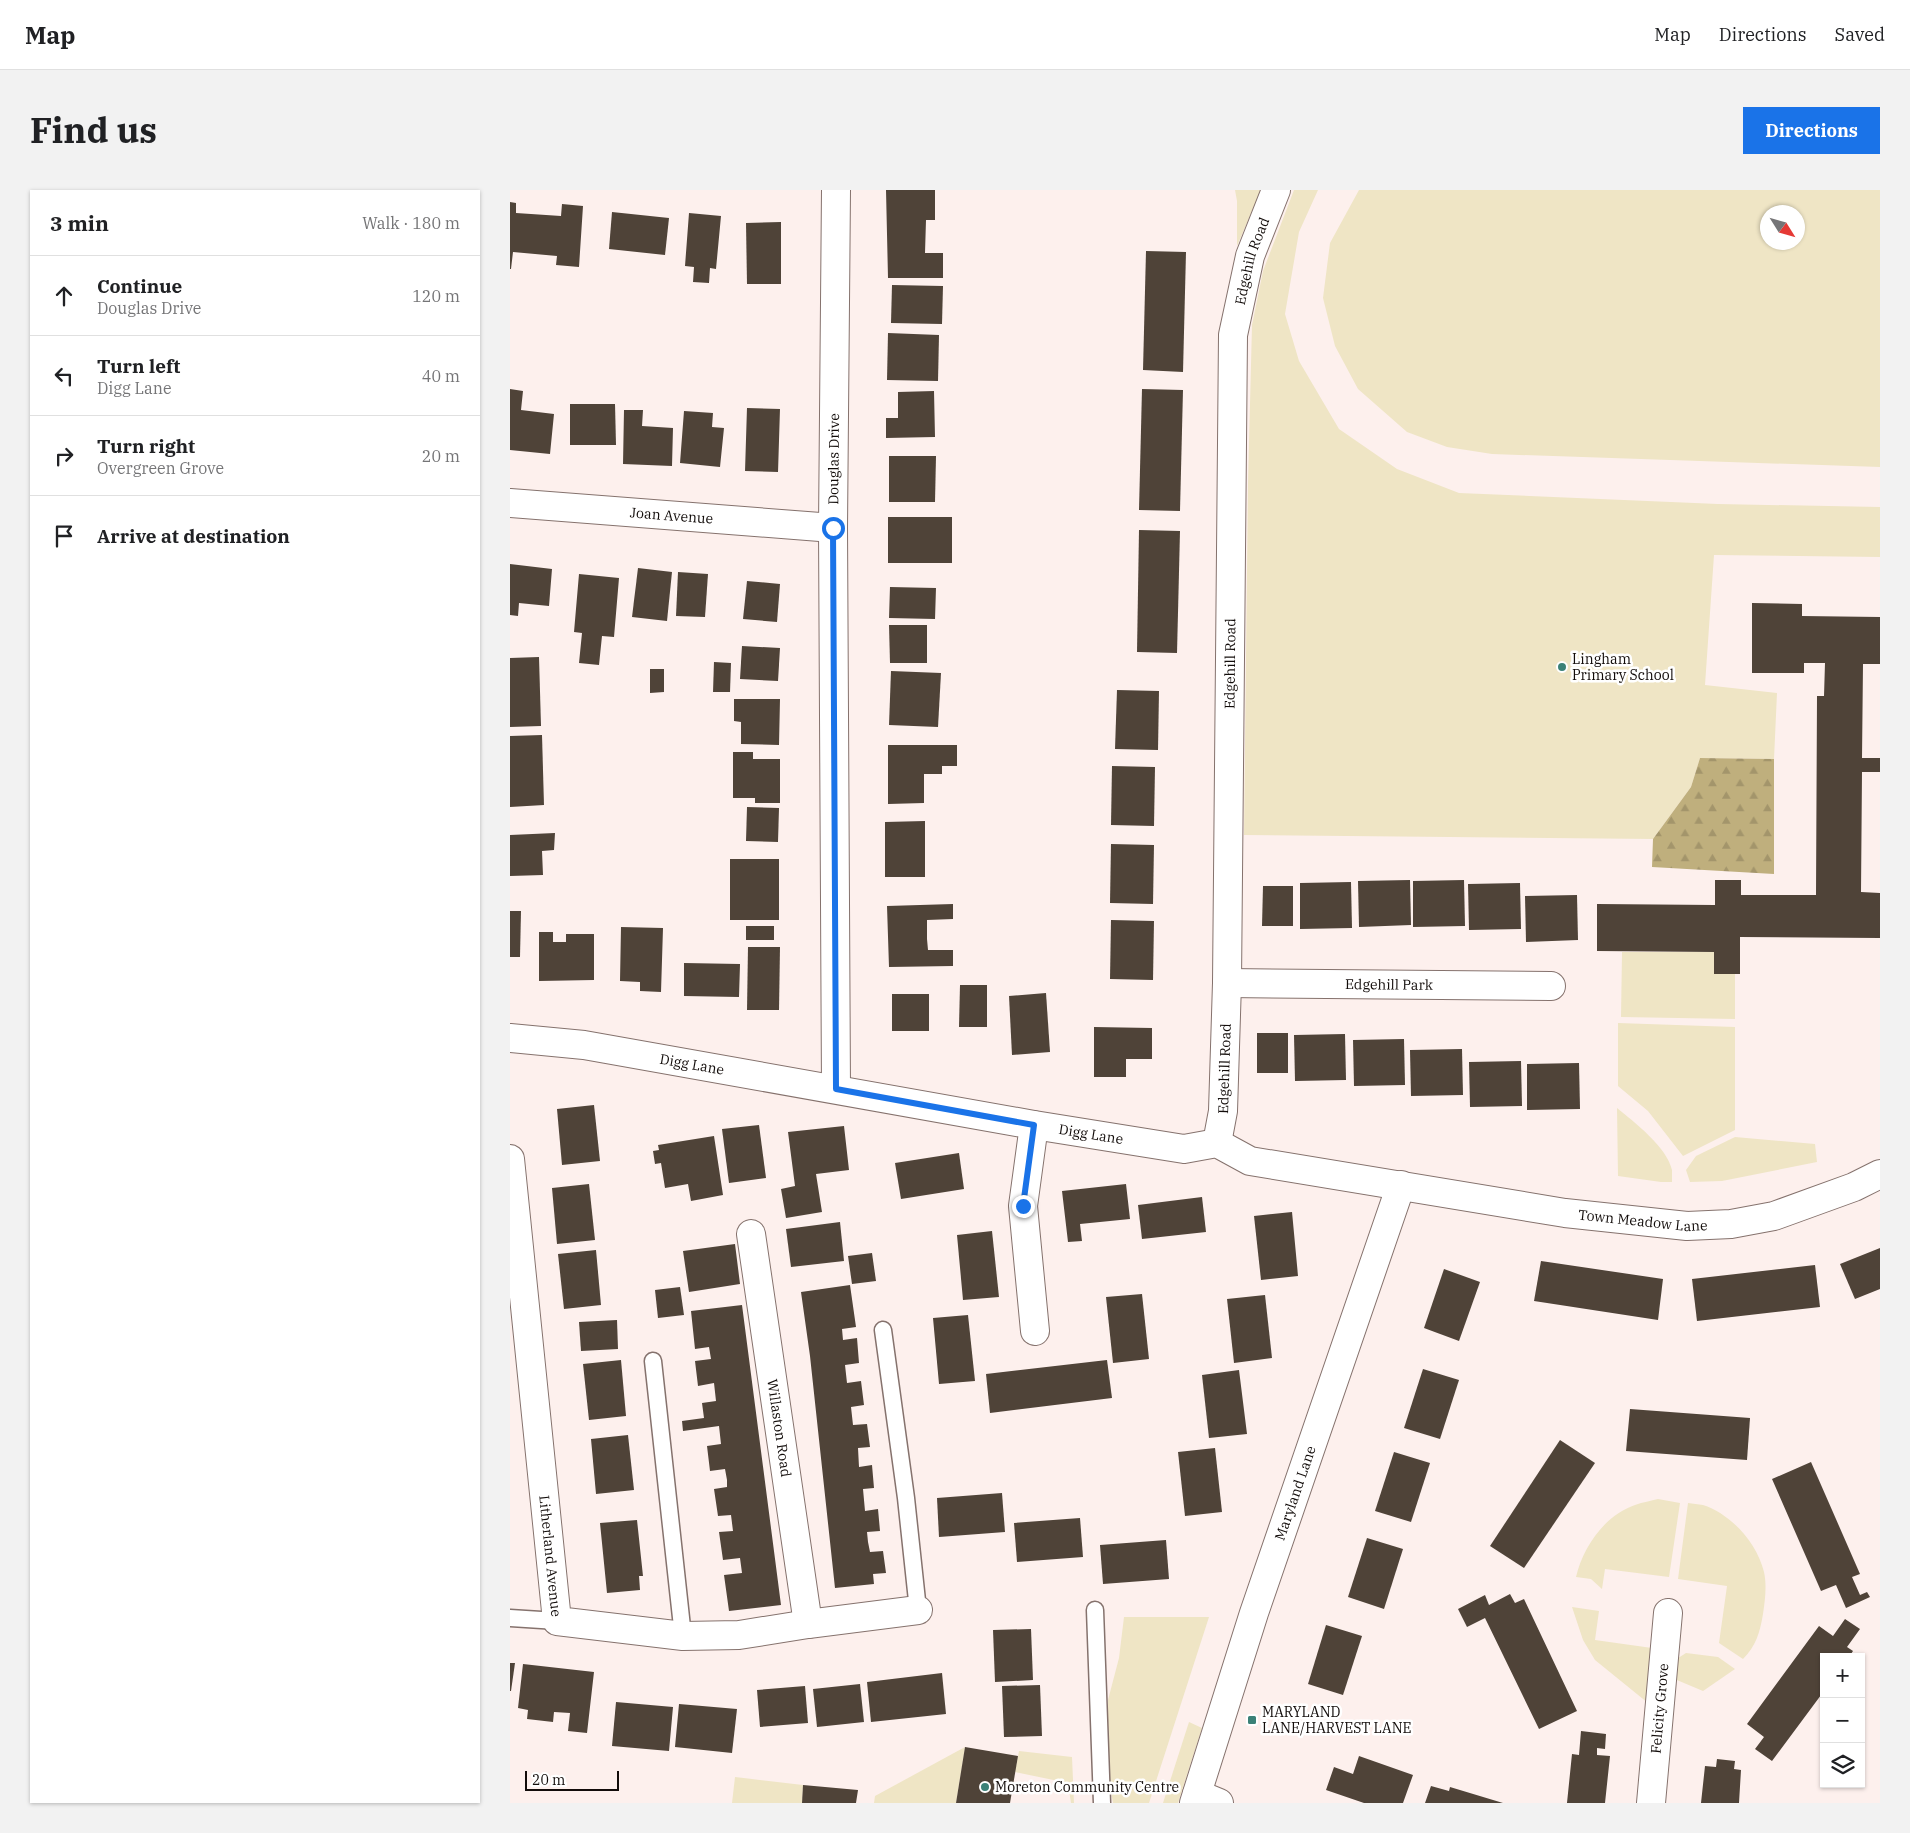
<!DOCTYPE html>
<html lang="en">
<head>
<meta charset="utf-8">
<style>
	body { margin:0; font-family:"IBM Plex Serif",serif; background:#f2f2f2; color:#202124 }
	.controls { position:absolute; right:15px; bottom:15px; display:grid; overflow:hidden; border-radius:0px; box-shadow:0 1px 4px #0004 }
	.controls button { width:45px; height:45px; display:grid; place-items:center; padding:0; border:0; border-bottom:1px solid #e0e0e0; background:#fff; color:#202124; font:25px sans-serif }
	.compass { position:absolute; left:1250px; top:15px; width:45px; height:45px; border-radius:50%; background:#fff; box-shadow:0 1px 4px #0004; rotate:127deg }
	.scale { position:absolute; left:15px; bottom:12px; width:94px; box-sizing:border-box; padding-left:5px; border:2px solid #120c0a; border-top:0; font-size:14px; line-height:18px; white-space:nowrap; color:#120c0a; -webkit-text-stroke:4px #fff; paint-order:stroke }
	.stop { position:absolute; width:15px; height:15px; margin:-11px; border:4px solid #1a73e8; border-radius:50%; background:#fff }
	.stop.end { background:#1a73e8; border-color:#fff; box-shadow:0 1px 5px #0008 }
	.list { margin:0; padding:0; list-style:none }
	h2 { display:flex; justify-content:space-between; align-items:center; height:65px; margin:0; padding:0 20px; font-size:21px }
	h2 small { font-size:16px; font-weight:400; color:#757577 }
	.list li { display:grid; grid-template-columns:32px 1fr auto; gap:15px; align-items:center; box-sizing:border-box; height:80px; padding:0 20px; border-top:1px solid #e0e0e0 }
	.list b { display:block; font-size:19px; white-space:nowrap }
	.list p { margin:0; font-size:16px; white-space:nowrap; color:#757577 }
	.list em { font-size:16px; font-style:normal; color:#757577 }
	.icon { flex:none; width:28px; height:28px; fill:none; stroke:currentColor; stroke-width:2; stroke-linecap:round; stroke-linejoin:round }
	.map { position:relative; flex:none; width:1370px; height:1613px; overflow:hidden; border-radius:0px }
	header { display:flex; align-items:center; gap:30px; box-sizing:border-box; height:70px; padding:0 25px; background:#fff; border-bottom:1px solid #e0e0e0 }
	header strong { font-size:24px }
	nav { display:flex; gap:28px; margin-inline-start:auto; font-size:18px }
	.intro { display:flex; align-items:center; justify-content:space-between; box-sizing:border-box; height:120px; padding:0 30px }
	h1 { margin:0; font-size:35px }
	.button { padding:12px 22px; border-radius:0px; background:#1a73e8; color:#fff; font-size:18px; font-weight:700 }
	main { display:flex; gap:30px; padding:0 30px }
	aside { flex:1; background:#fff; border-radius:0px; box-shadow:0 1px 4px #0004 }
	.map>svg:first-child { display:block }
	.green { fill:#efe5c5; fill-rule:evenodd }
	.forest { fill:url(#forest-firs) }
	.building { fill:#4f4338 }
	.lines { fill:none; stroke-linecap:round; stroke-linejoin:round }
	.service-casing { stroke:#85726d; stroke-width:19 }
	.minor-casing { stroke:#85726d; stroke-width:30 }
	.tertiary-casing { stroke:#85726d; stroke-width:30 }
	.service { stroke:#fff; stroke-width:16 }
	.minor { stroke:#fff; stroke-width:28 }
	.tertiary { stroke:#fff; stroke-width:28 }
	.route { stroke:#1a73e8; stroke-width:6 }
	.poi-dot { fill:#3b8177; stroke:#fff; stroke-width:2 }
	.labels { text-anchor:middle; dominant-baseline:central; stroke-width:5; stroke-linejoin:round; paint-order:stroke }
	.street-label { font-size:14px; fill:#120c0a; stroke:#fff }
	.poi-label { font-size:14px; fill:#120c0a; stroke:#fff; text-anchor:start }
</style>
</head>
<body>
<header>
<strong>Map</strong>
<nav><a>Map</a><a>Directions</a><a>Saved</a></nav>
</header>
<div class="intro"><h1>Find us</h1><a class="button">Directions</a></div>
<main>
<aside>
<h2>3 min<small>Walk · 180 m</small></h2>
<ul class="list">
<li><svg class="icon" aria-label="ahead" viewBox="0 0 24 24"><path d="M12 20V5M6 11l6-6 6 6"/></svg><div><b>Continue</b><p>Douglas Drive</p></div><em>120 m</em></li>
<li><svg class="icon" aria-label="left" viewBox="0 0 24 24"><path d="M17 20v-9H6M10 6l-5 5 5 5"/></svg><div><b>Turn left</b><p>Digg Lane</p></div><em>40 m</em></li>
<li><svg class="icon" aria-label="right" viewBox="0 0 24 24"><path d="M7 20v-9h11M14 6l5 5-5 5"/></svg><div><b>Turn right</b><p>Overgreen Grove</p></div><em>20 m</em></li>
<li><svg class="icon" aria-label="arrive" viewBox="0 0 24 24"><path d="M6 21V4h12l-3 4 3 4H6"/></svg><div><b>Arrive at destination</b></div></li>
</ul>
</aside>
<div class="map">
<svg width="1370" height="1613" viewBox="0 0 1370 1613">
	<defs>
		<pattern id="forest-firs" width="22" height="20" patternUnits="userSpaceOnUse" patternTransform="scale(1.25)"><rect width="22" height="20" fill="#bfaf7d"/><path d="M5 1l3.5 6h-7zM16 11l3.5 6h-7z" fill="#a3956b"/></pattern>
	</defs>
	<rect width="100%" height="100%" fill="#fdf0ed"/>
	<g class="green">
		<polygon points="725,0 751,0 727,56 727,11"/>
		<polygon points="784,0 808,0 789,42 775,124 789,171 829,239 887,279 949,303 1208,314 1370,317 1370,367 1204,365 1195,495 1267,503 1264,569 1190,568 1181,597 1143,649 734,645 738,293 742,135 753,81"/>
		<path d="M849,0H1370V277L982,264L937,257L897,242L848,199L825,156L813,108L820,53ZM1258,22H1288V52H1258Z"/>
		<polygon points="1112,762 1204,762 1225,784 1225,829 1111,827"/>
		<polygon points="1108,833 1225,837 1225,940 1173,966 1138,921 1108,896"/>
		<path d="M1107,918C1124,932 1157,957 1162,980C1162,984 1162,988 1162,992H1151L1108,986Z"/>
		<polygon points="1225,947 1305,954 1307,972 1212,991 1180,992 1176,980 1186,966"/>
		<path d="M1148,1309L1170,1313L1159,1387L1095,1379L1092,1399L1081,1389L1066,1387C1073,1357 1095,1325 1125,1315C1133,1312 1141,1311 1148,1309Z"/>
		<path d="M1178,1313C1183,1314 1188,1314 1193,1315C1221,1324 1247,1353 1254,1382C1257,1396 1255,1410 1253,1424C1250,1442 1246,1456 1233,1469L1209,1453L1217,1396L1168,1389Z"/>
		<polygon points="1062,1417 1089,1421 1085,1450 1142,1458 1138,1513 1085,1470 1073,1450"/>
		<polygon points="614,1427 699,1427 639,1613 603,1613 598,1587 598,1510 609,1468"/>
		<polygon points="1176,1463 1208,1467 1225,1479 1193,1501 1162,1488 1165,1470"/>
		<polygon points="679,1532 692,1538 668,1613 653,1613"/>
		<polygon points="455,1557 446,1613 364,1613 365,1606"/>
		<polygon points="509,1561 562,1567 564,1613 561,1613 558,1593 505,1582"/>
		<polygon points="225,1587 293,1595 292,1613 222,1613"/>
	</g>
	<polygon class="forest" points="1190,568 1264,569 1264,684 1142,677 1143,649 1181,597"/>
	<g class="building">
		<polygon points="376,0 425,0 425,30 416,30 415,63 433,63 433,88 378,88"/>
		<polygon points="0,12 6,13 6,23 51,26 52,14 73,16 69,77 46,75 47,66 3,62 1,79 0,79"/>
		<polygon points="102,22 159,28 155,65 99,59"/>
		<polygon points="179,23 211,26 206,79 200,78 199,93 183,92 184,77 175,76"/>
		<polygon points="271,32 271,94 237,94 236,33"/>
		<polygon points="636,61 676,62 673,182 633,180"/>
		<polygon points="382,95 433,96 432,134 381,133"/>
		<polygon points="378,143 429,145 428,191 377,190"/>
		<polygon points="0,199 13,201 11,220 44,224 40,264 0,260"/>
		<polygon points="632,199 673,200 670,321 629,320"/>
		<polygon points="424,201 425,247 376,248 376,228 388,228 388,202"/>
		<polygon points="60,214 105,214 106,255 60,255"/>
		<polygon points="237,218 270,219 268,282 235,281"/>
		<polygon points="114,220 133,220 132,236 163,238 162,276 113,274"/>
		<polygon points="174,221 203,223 202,237 214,238 210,277 170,273"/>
		<polygon points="379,266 426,266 425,312 379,312"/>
		<rect x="378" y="327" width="64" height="46"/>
		<polygon points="629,340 670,341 667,463 627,462"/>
		<polygon points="0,374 42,379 39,416 9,413 8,426 0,425"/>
		<polygon points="128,378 162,382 157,431 122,427"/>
		<polygon points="168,382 198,384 195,427 166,426"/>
		<polygon points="69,384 109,388 104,447 92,446 89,475 69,473 72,443 64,442"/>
		<polygon points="237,391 270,394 267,432 233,429"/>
		<polygon points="380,397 426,398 425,429 379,428"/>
		<polygon points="1242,413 1292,414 1292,426 1370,427 1370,474 1353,474 1352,568 1370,568 1370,582 1352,582 1351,702 1370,703 1370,748 1230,747 1230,784 1204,784 1204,762 1087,761 1087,714 1205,715 1205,690 1231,690 1231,705 1306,705 1307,506 1314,506 1315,473 1294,473 1294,483 1242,483"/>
		<polygon points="379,435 417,435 417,473 380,473"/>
		<polygon points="232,456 270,458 268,491 230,489"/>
		<polygon points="29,467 31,536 0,537 0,468"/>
		<polygon points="204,472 221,473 220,502 203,502"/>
		<polygon points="140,479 154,479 154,502 140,503"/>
		<polygon points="381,481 431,483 428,537 379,535"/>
		<polygon points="607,500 649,501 648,560 605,559"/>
		<polygon points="224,509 270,509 269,555 231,554 231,532 224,531"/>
		<polygon points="32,545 34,615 0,617 0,546"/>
		<polygon points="378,555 447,555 447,576 432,576 432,584 414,584 414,613 378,614"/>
		<polygon points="223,562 243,562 243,569 270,569 270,613 245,613 245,608 223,608"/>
		<polygon points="602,576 645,577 644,636 601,635"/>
		<polygon points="237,617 269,618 268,652 236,651"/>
		<polygon points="415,631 415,687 375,687 375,632"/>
		<polygon points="45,643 44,660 32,661 33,685 0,686 0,645"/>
		<polygon points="601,654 644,655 643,714 600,713"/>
		<rect x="220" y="669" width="49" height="61"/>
		<polygon points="900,690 901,735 849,737 848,691"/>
		<polygon points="954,690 955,736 903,737 903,691"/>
		<polygon points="841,692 842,738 790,739 790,693"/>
		<polygon points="1010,693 1011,739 959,740 958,694"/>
		<polygon points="753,696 783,696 783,736 752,736"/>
		<polygon points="1067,705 1068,750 1016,752 1015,706"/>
		<polygon points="443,714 443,729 417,730 417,749 418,760 443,760 443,776 379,777 377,716"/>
		<polygon points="0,721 11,721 10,767 0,767"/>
		<polygon points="601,730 644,731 643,790 600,789"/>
		<rect x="236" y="736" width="28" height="14"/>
		<polygon points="111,737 153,738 151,802 130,801 130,792 110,791"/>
		<polygon points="29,742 43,742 43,752 56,752 56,744 84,744 84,790 29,791"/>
		<polygon points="238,757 270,757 269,820 237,820"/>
		<polygon points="174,773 230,774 229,807 174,806"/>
		<polygon points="450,795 477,795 477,837 449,837"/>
		<polygon points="536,803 540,862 502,865 499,806"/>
		<rect x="382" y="804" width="37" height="37"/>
		<polygon points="584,837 642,838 642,869 616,869 616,887 584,887"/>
		<rect x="747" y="843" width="31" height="40"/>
		<polygon points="835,844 836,890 785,891 784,845"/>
		<polygon points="894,849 895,895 844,896 843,850"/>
		<polygon points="952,859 953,905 901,906 900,860"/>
		<polygon points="1011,871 1012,916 960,917 959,872"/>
		<polygon points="1069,873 1070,919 1017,920 1017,874"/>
		<polygon points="84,915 90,971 52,975 47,919"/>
		<polygon points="249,935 256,988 219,993 212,939"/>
		<polygon points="334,936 339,980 306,984 312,1022 276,1028 271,999 285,996 278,942"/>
		<polygon points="204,946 213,1005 181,1011 178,994 155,998 151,973 145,974 143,961 149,960 148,955"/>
		<polygon points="449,963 454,999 391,1009 385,973"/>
		<polygon points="79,994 85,1050 47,1054 42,998"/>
		<polygon points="616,994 620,1029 570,1034 572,1051 558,1052 552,1001"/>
		<polygon points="692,1007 696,1042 632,1049 628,1015"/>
		<polygon points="782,1022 788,1086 751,1090 744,1026"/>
		<polygon points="330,1032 334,1071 281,1077 276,1039"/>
		<polygon points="482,1041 489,1107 453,1110 447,1045"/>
		<polygon points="225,1054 230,1094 179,1102 173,1061"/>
		<polygon points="1370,1058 1370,1099 1345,1109 1330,1074"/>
		<polygon points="86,1060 91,1115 54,1119 48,1064"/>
		<polygon points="362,1063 366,1091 342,1094 338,1066"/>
		<polygon points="1031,1071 1153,1089 1148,1130 1024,1111"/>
		<polygon points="1305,1075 1310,1117 1187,1131 1182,1089"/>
		<polygon points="934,1079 970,1092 949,1151 914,1138"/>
		<polygon points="340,1095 346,1137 332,1139 333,1150 347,1148 349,1173 335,1175 337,1193 351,1191 354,1215 341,1217 343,1235 357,1234 360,1257 348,1258 349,1277 362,1275 364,1298 353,1299 355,1321 368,1319 370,1341 357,1342 358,1352 360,1362 373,1361 376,1383 363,1384 364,1394 325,1398 300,1166 291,1102"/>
		<polygon points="170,1097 174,1125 148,1128 145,1100"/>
		<polygon points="632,1104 639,1169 603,1173 596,1107"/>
		<polygon points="755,1105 762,1168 724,1173 717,1109"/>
		<polygon points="232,1115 271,1415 219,1421 214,1385 232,1383 230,1368 213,1370 209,1342 223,1341 221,1325 208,1326 204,1299 217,1297 217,1290 215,1279 200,1281 197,1256 211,1254 209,1236 173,1241 172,1231 194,1228 192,1213 206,1211 204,1193 188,1196 185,1171 201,1169 199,1157 185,1159 181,1121"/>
		<polygon points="458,1125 465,1191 429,1194 423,1128"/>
		<polygon points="107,1130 108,1159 71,1161 69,1132"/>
		<polygon points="111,1170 116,1226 79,1230 73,1174"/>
		<polygon points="597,1170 602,1208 480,1223 476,1184"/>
		<polygon points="913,1179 949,1190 930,1249 894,1238"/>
		<polygon points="729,1180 737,1244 699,1248 692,1185"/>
		<polygon points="1120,1219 1240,1228 1237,1270 1116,1261"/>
		<polygon points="118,1245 124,1300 86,1304 81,1249"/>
		<polygon points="1050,1250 1085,1273 1014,1378 980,1356"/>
		<polygon points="705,1258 712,1322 675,1326 668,1262"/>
		<polygon points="884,1262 920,1273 901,1332 865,1321"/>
		<polygon points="1301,1272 1350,1384 1342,1387 1350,1405 1357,1402 1360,1407 1336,1418 1326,1395 1311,1401 1262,1289"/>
		<polygon points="492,1303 495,1342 429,1347 427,1308"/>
		<polygon points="570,1328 573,1367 507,1372 504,1333"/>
		<polygon points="127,1330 133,1386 129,1386 130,1400 97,1403 90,1333"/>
		<polygon points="857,1348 893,1359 874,1419 838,1407"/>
		<polygon points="656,1350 659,1389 593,1394 590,1355"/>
		<polygon points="1000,1404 1005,1413 1014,1409 1067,1521 1029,1539 975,1428 957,1437 948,1419 975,1405 979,1415"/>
		<polygon points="1335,1429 1350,1439 1337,1457 1343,1461 1339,1467 1314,1467 1314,1501 1262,1571 1245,1559 1254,1547 1237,1534 1309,1436 1323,1446"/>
		<polygon points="816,1435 852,1446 833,1505 798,1494"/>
		<polygon points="521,1439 523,1490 485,1492 483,1440"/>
		<polygon points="0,1473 5,1473 1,1501 0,1501"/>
		<polygon points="13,1474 84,1482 77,1543 58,1541 60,1523 44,1522 43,1532 17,1529 18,1520 8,1518"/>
		<polygon points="432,1483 436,1524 361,1532 357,1492"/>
		<polygon points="350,1494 354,1532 307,1537 303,1499"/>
		<polygon points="530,1495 532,1546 494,1547 492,1496"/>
		<polygon points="295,1496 298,1533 250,1537 247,1500"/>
		<polygon points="106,1512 163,1517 159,1561 102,1556"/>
		<polygon points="169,1514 227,1519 222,1563 165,1557"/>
		<polygon points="1071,1541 1096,1544 1095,1559 1087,1558 1087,1565 1100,1566 1095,1613 1057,1613 1062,1564 1069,1565"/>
		<polygon points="455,1557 508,1566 500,1613 446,1613"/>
		<polygon points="849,1566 903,1585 893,1613 854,1613 816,1600 824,1577 843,1584"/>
		<polygon points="1207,1569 1225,1571 1224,1579 1231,1580 1229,1613 1191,1613 1195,1576 1206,1577"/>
		<polygon points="293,1595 348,1600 346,1613 292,1613"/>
		<polygon points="921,1596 939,1601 940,1597 993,1613 915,1613"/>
	</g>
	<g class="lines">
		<defs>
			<g id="service">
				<polyline points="373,1140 396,1308 408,1420"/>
				<polyline points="143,1171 173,1446"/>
				<polyline points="585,1420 592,1613"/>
				<polyline points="0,1428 47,1431"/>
			</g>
			<g id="minor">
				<path id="s1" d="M0,313L323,338"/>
				<path id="s2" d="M717,793L1041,796"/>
				<path id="s3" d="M326,899L323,338L326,0"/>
				<polyline points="524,935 513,1016 525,1141"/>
				<path id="s4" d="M707,953L713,921L717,793L723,145L740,66L766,0"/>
				<path id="s5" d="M0,969L47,1431L173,1446L229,1445L298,1434L408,1420"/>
				<path id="s6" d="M241,1044L298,1434"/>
				<polyline points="687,1604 709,1613"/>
				<path id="s7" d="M1141,1613L1158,1423"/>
			</g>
			<g id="tertiary">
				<path id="s8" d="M0,848L74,855L524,935L674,959L707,953L740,971L1055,1023L1177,1036L1221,1034L1264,1026L1344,997L1370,984"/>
				<path id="s9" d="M684,1613L744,1423L891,995"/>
			</g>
		</defs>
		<use href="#service" class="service-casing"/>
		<use href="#minor" class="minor-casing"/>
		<use href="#tertiary" class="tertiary-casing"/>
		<use href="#service" class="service"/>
		<use href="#minor" class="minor"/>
		<use href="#tertiary" class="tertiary"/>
	</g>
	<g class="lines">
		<polyline class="route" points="323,338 326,899 524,935 513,1016"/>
	</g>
	<g class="poi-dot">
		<circle cx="1052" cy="477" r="5"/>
		<rect x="737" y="1525" width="10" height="10" rx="2.5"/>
		<circle cx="475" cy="1597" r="5"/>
	</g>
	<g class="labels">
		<g class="street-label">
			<text stroke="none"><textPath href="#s4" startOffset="885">Edgehill Road</textPath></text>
			<text stroke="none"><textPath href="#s3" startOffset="630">Douglas Drive</textPath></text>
			<text stroke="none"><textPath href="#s1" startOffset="162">Joan Avenue</textPath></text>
			<text stroke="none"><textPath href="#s4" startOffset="480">Edgehill Road</textPath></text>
			<text stroke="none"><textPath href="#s2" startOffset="162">Edgehill Park</textPath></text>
			<text stroke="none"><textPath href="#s8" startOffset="184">Digg Lane</textPath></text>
			<text stroke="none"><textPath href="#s4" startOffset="75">Edgehill Road</textPath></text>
			<text stroke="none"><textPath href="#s8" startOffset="589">Digg Lane</textPath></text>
			<text stroke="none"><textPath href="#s8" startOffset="1152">Town Meadow Lane</textPath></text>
			<text stroke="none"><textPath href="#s6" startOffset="196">Willaston Road</textPath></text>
			<text stroke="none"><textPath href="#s9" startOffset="326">Maryland Lane</textPath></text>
			<text stroke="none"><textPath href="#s5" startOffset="399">Litherland Avenue</textPath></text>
			<text stroke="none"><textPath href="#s7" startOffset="95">Felicity Grove</textPath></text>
		</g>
		<g class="poi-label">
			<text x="1062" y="469">Lingham<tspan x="1062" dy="16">Primary School</tspan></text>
			<text x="752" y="1522">MARYLAND<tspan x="752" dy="16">LANE/HARVEST LANE</tspan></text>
			<text x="485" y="1597">Moreton Community Centre</text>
		</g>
	</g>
</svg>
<div class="controls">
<button>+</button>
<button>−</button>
<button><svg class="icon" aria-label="layers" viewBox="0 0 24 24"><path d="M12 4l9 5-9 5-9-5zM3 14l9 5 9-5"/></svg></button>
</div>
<svg class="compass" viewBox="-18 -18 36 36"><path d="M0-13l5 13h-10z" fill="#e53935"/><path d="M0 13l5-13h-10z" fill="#757577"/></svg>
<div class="scale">20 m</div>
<div class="stop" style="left:323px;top:338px"></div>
<div class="stop end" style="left:513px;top:1016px"></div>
</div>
</main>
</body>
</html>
